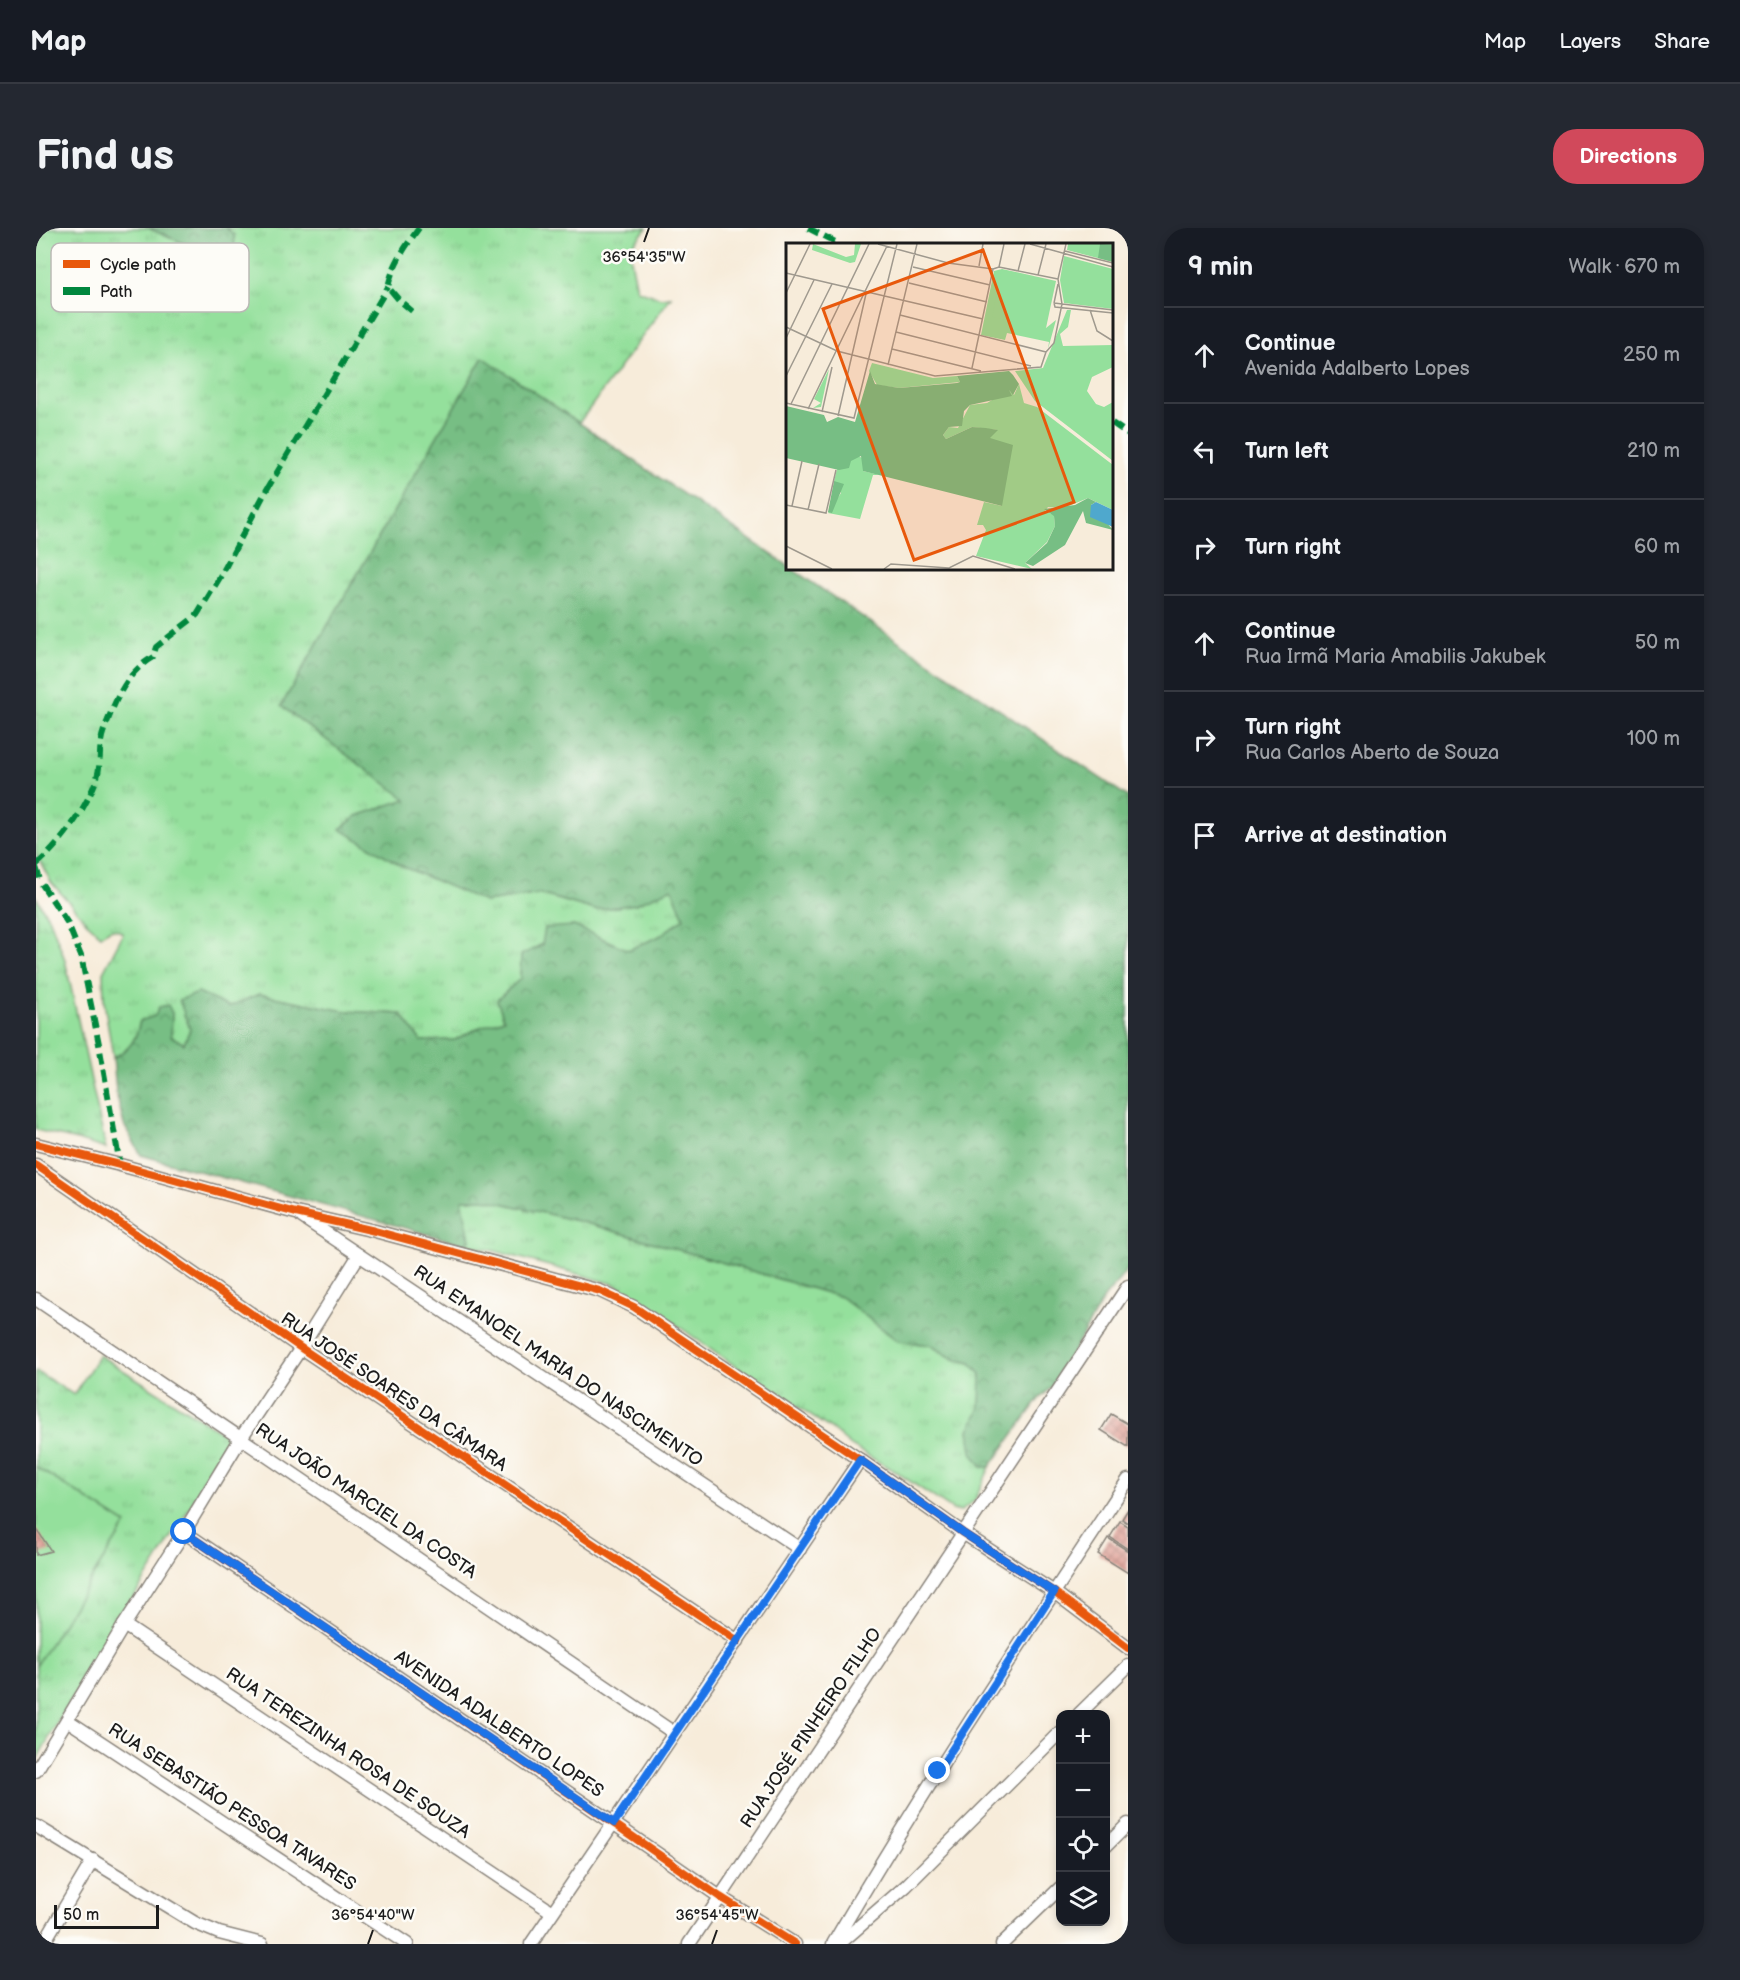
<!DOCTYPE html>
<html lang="en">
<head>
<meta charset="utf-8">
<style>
	body { margin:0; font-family:"Balsamiq Sans",sans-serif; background:#242831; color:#f1f3f6 }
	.controls { position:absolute; right:18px; bottom:18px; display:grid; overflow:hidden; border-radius:12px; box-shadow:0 3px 9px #0003 }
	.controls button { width:54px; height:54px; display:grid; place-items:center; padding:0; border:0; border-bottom:2px solid #363941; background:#171b24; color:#f1f3f6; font:30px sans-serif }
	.scale { position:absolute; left:18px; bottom:15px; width:105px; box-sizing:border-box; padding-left:6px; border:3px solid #1c1c1c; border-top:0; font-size:16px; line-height:21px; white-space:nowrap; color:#1c1c1c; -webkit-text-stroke:4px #fdfcf7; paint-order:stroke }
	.stop { position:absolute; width:18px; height:18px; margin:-14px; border:4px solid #1a73e8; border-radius:50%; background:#fff }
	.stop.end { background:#1a73e8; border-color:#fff; box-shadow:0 2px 6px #0008 }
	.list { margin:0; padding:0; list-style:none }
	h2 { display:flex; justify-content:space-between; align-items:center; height:78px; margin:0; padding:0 24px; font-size:26px }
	h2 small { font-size:20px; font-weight:400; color:#9ea1a6 }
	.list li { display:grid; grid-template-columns:39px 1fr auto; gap:18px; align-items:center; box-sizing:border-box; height:96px; padding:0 24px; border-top:2px solid #363941 }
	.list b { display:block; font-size:22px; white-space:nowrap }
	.list p { margin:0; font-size:20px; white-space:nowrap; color:#9ea1a6 }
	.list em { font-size:20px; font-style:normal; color:#9ea1a6 }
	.icon { flex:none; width:33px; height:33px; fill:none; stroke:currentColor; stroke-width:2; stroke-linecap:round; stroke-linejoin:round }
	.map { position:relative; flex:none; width:1092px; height:1716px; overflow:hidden; border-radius:24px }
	header { display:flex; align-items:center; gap:36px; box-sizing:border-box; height:84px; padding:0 30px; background:#171b24; border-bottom:2px solid #363941 }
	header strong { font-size:28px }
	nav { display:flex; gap:33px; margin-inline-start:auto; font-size:21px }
	.intro { display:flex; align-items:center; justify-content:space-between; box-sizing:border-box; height:144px; padding:0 36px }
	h1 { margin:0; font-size:42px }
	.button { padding:15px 27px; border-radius:24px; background:#d1495b; color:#fff; font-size:21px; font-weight:700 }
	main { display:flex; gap:36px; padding:0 36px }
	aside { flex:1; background:#171b24; border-radius:24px; box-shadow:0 3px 9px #0003 }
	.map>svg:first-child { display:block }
	.grass { fill:url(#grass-tufts); stroke:#587e5c; stroke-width:1.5 }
	.forest { fill:url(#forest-crowns); stroke:#4a6d50; stroke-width:1.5 }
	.garden { fill:#94e09c; stroke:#587e5c; stroke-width:1.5 }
	.building { fill:url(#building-cross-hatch) }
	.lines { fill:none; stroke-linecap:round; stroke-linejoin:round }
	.street-casing { stroke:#8a847b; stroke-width:15 }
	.street { stroke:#fff; stroke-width:12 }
	.quiet { stroke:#00873e; stroke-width:6; stroke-dasharray:12 6; stroke-linecap:butt }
	.cycleway-casing { stroke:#fdfcf7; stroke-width:11 }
	.cycleway { stroke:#e8590c; stroke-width:8 }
	.route { stroke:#1a73e8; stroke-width:8 }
	.ticks { fill:none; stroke:#1c1c1c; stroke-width:2 }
	.labels { text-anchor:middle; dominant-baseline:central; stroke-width:5; stroke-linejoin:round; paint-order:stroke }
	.street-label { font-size:18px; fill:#1c1c1c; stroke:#fdfcf7 }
	.inset-road { fill:none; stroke:#9f998e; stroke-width:1.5 }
	.view { fill:#e8590c; fill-opacity:0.15; stroke:#e8590c; stroke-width:3 }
	.inset-edge { fill:none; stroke:#1c1c1c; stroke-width:3 }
	.key { fill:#fdfcf7; stroke:#bab9b5; stroke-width:1.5 }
	.key-label { font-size:16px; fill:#1c1c1c }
	.ticks-label { font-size:15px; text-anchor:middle; fill:#1c1c1c; stroke:#fdfcf7; stroke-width:5; stroke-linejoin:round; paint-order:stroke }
</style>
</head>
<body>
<header>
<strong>Map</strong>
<nav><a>Map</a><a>Layers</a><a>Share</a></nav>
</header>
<div class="intro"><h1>Find us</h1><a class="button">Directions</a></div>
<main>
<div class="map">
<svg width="1092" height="1716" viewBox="0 0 1092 1716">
	<defs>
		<pattern id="grass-tufts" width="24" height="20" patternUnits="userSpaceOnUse" patternTransform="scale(1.5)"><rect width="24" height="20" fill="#94e09c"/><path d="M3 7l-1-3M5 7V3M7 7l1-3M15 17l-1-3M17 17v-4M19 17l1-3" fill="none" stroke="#7fc086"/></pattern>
		<pattern id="forest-crowns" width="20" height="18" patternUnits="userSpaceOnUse" patternTransform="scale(1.5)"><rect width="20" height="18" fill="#77be84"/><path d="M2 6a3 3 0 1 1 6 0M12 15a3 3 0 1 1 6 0" fill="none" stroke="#619a6b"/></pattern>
		<pattern id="building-cross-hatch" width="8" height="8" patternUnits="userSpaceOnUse" patternTransform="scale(1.5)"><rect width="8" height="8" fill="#dd968c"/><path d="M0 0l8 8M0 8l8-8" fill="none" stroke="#b27a72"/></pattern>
	</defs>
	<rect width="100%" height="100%" fill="#fdfcf7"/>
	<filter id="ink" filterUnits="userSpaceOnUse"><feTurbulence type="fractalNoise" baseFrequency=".0167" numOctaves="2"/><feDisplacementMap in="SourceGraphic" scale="12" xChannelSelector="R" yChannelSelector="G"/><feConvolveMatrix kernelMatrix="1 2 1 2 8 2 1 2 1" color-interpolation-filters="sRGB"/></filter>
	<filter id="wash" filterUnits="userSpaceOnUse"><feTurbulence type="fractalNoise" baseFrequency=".008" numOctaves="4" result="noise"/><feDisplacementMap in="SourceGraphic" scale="24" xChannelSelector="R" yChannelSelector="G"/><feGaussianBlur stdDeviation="1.35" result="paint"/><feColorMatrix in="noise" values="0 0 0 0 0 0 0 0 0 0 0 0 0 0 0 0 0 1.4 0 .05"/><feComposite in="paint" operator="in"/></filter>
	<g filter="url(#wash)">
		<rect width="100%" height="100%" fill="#f7ecda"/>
		<g class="grass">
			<path d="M0,0H112L134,10L198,7L190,0H611L593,21L601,62L625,70L635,69L543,195L446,130L371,572L321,588L449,674L504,666L559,682L600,676L636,660L648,690L622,709L592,722L538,698L485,728L484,751L461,772L468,791L442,800L419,812L385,813L365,786L308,783L223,766L193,779L162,765L154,801L148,816L135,808L136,785L119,788L104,793C100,811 95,822 77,829L68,773L67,744L87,706L82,702L75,701L65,707L55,699L15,654L0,626Z"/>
			<polygon points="0,669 15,694 29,732 70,921 41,912 0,902"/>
			<polygon points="425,971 449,971 550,995 805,1069 862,1113 894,1117 918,1131 935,1135 946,1146 944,1180 933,1203 946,1239 954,1239 939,1272 924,1284 917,1282 860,1244 815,1218 795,1201 681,1126 637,1094 578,1056 459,1023 427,1016 434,1012"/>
			<path d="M63,1127L193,1209V1215C130,1322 60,1424 0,1533V1438L90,1296L0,1239V1143L38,1167Z"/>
		</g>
		<g class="forest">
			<polygon points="112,0 190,0 198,7 199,22 172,26"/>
			<path d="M447,129L751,337L752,340L756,341L1092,569V1041L1068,1070L1017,1158L1002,1172L954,1239H946L936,1224L933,1202L944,1180L945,1146L935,1135L918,1131L894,1117L862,1113L805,1069L550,995L449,971H426L434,1012L427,1016L105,927L88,897L80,864L77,829C95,822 100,811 104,793L119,788L123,779L132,777L136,785L135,808L148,816L154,801L143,772L162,765L193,779L223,766L308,783L365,786L385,813L419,812L442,800L468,791L461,772L484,751L485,727L506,717L509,700L538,698L592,722L622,709L648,690L636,660L600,676L559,682L504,666L449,674L368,639L304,601L321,588L370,571L245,478Z"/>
		</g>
		<polygon class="garden" points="0,1239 90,1296 0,1438"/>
		<g id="blocks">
			<g class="building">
				<polygon points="1075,1186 1092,1196 1092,1219 1065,1202"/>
				<polygon points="1092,1281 1092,1295 1086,1291"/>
				<polygon points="1084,1293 1092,1298 1092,1321 1074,1309"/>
				<polygon points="0,1300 15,1323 0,1327"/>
				<polygon points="1072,1310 1092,1323 1092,1345 1062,1326"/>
			</g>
		</g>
	</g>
	<g filter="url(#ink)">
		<use href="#blocks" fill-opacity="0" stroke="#8a847b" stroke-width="1.5"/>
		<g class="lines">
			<defs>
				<g id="street">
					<polyline points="0,916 84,937 260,985 339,1003 564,1063 598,1079 824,1232 927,1305 1018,1364 1092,1420"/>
					<polyline points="0,937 265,1120 702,1413"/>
					<polyline points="266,989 764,1321"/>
					<polyline points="0,1071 638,1505"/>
					<polyline points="148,1304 577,1595 684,1669 759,1716"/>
					<polyline points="88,1397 516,1684"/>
					<polyline points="1043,1486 1092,1438"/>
					<polyline points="31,1492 371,1716"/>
					<polyline points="0,1543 88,1397 148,1304 205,1210 265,1120 323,1027"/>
					<polyline points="0,1598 159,1695 183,1705 226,1716"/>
					<polyline points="1070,1618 1092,1596"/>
					<polyline points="7,1716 57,1632"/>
					<polyline points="495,1716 824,1232"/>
					<polyline points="653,1716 1092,1058"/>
					<path d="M797,1716C889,1558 991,1405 1092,1252"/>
					<polyline points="803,1716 870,1658 1024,1504"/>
					<polyline points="966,1716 1024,1660"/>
				</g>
			</defs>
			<use href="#street" class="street-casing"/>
			<use href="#street" class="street"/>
			<g class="quiet">
				<polyline points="772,0 803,16"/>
				<path d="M376,83L363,72L352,59C357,36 369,19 383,0"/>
				<polyline points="1076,195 1092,206"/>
				<path d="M0,637C23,618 49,582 59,555C65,541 63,528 65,514C66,506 69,499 72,492C82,466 93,443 117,429L120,419L161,387L183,351L230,263L352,59"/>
				<polyline points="0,639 5,655 31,694 45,728 63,816 84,937"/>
			</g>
			<defs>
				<g id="cycleway">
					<polyline points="0,916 84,937 260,985 339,1003 564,1063 598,1079 824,1232 927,1305 1018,1364 1092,1420"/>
					<polyline points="0,937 265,1120 702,1413"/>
					<polyline points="148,1304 577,1595 684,1669 759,1716"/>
				</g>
			</defs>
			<use href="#cycleway" class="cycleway-casing"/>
			<use href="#cycleway" class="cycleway"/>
		</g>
	</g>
	<g class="lines" filter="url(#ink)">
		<polyline class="route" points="148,1304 578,1595 824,1232 927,1305 1018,1364 902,1543"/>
	</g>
	<path class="ticks" d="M608,14L613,0M332,1716L337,1702M676,1716L681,1702"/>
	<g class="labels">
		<g class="street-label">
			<text transform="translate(522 1138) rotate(34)">RUA EMANOEL MARIA DO NASCIMENTO</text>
			<text transform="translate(358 1164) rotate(34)">RUA JOSÉ SOARES DA CÂMARA</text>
			<text transform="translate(330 1273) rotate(34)">RUA JOÃO MARCIEL DA COSTA</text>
			<text transform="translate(463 1496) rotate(34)">AVENIDA ADALBERTO LOPES</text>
			<text transform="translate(775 1500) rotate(-56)">RUA JOSÉ PINHEIRO FILHO</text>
			<text transform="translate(312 1525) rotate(34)">RUA TEREZINHA ROSA DE SOUZA</text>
			<text transform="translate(196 1579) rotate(33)">RUA SEBASTIÃO PESSOA TAVARES</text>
		</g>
	</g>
	<g transform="translate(750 15)">
		<rect width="327" height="327" fill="#f7ecda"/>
		<path d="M27,1L60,14L68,12L69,1H75L69,19L64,20L26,7ZM282,1H327V19L281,7ZM278,13L327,26V66L278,60L274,37ZM216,26L260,85L270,77L262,106L263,99L221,90L219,97L195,92L208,28ZM281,67H285L282,84L274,91L277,103L327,102V124L306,134L301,148L310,161L318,164L327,159V218L249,158L229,128L257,125ZM86,120L147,135L171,133L174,139L113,145L91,142L83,128ZM43,126L35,164L27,165L35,160L28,156ZM233,141L238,160L251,164L327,222V267L302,255L278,265L262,264L259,268L268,272L269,283L261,299L239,320L246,326L190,313L200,287L197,282H191L198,259L216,263L203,195L211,187L186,184L160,196L157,192L163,184L172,185L184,162L201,160L223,147L228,152ZM71,213L77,215V228L94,232H87L74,276L42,270L55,250L48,238L51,226Z" fill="#94e09c"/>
		<path d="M314,1L327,2V19L312,15ZM84,128L89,141L113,145L171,140L174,139L171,133L223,128L227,132L233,141L227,152L223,147L226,153L184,162L178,168L176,183L163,184L157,192L160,196L186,184L200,185L212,187L204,195L227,202L216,263L77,228L75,213L65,218L63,225L53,227L0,215V163L38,172L41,179L52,174L69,179ZM48,238L58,241L46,270L42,269ZM302,255L310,259L305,262L327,287L300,280L297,268L279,302L247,323L239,320L261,300L269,283L268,273L258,266L289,262Z" fill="#77be84"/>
		<path d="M216,26L270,38L260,85L206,74Z" fill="#94e09c"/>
		<path d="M310,259L327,267V284L304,274L305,262Z" fill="#4fa8cd"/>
		<path class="inset-road" d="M92,1L162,20L207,26M244,1L327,24M279,8L327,20M193,23L197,1M127,24L204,42M213,24L218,1M207,26L213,24L272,36M232,28L239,1M0,30L197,76M252,32L260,1M123,40L201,59M0,50L24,1M268,60L269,64L327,70M268,60L327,67M268,60L272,41M304,67L311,88L327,98M114,72L260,109M0,84L51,108L149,133L255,124L260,109M110,89L245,123M0,95L28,37M106,106L195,128M260,109L268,100L276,61L272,36L280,1M102,122L131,1M186,125L207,26M0,133L46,41M0,160L68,175L111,1M5,161L83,1M22,166L101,3M36,169L46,124M52,173L80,51M0,262L40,270L50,227M6,263L16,218M22,267L33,221M0,303L46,326M98,326L105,321L163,325L187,313L229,326"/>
		<path class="view" d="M197,7L288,259L128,317L37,66Z"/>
		<rect width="327" height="327" class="inset-edge"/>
	</g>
	<rect x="15" y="15" width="198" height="69" rx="9" class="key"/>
	<rect x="27" y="32" width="27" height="8" fill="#e8590c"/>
	<rect x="27" y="59" width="27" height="8" fill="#00873e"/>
	<g class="key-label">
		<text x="64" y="42">Cycle path</text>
		<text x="64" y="69">Path</text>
	</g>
	<g class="ticks-label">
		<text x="608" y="34">36°54'35"W</text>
		<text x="337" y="1692">36°54'40"W</text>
		<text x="681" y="1692">36°54'45"W</text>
	</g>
</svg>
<div class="controls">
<button>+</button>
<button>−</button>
<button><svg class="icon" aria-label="locate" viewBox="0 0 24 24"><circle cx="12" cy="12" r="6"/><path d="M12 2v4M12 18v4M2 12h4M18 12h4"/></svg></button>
<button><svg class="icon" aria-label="layers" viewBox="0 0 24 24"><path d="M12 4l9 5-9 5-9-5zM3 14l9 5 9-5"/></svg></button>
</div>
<div class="scale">50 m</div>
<div class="stop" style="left:148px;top:1304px"></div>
<div class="stop end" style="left:902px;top:1543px"></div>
</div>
<aside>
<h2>9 min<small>Walk · 670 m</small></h2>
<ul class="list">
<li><svg class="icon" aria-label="ahead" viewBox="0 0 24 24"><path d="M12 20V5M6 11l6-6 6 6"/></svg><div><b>Continue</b><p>Avenida Adalberto Lopes</p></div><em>250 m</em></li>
<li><svg class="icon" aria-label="left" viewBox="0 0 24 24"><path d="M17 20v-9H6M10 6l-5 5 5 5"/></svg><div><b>Turn left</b></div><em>210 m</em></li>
<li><svg class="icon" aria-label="right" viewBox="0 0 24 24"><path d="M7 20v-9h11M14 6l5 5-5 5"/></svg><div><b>Turn right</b></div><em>60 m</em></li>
<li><svg class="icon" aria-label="ahead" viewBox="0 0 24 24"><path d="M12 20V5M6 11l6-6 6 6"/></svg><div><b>Continue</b><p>Rua Irmã Maria Amabilis Jakubek</p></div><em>50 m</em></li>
<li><svg class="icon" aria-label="right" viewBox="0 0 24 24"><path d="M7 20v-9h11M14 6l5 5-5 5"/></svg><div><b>Turn right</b><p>Rua Carlos Aberto de Souza</p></div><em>100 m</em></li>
<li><svg class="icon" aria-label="arrive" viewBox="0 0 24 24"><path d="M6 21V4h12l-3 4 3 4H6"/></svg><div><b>Arrive at destination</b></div></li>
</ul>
</aside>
</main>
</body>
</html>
